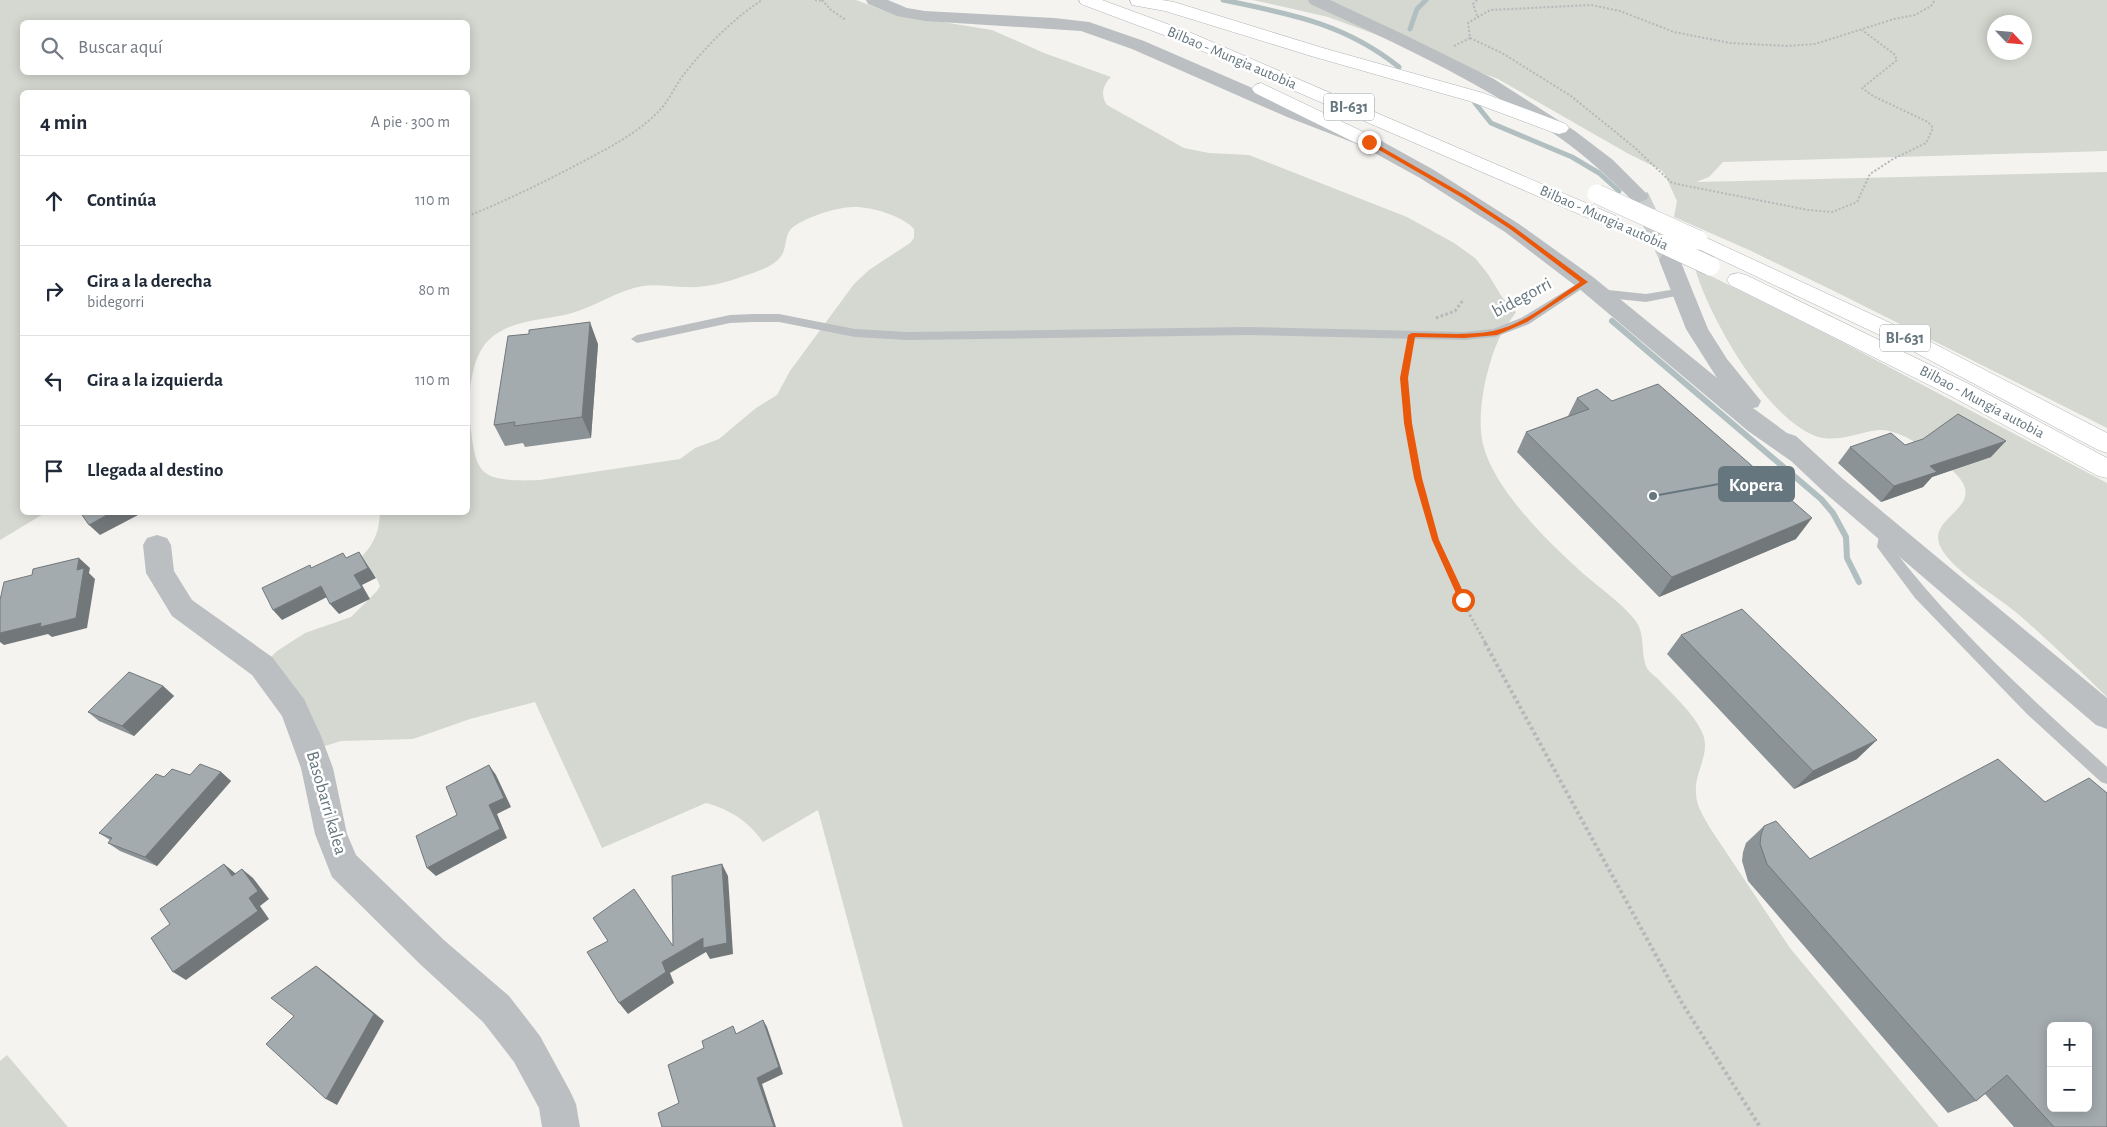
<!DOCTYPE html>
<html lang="es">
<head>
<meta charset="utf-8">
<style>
	body { margin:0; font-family:"Alegreya Sans",sans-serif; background:#f2f2f3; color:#1f2937 }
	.controls { position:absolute; right:15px; bottom:15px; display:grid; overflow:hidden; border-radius:8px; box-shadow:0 2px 12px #0003 }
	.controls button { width:45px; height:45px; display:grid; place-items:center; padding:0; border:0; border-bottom:1px solid #e0e1e3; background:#fff; color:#1f2937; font:25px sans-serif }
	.compass { position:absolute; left:1987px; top:15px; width:45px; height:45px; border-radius:50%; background:#fff; box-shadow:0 2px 12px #0003; rotate:116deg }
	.stop { position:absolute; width:15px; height:15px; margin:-11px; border:4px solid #ea580c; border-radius:50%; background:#fff }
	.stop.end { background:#ea580c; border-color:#fff; box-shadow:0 1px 5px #0008 }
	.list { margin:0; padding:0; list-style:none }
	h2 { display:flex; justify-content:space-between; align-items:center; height:65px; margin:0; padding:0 20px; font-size:21px }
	h2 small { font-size:16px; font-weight:400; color:#747a83 }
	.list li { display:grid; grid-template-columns:32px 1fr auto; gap:15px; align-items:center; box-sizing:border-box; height:90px; padding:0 20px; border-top:1px solid #e0e1e3 }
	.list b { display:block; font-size:19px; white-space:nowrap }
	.list p { margin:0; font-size:16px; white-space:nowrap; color:#747a83 }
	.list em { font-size:16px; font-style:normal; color:#747a83 }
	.icon { flex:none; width:28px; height:28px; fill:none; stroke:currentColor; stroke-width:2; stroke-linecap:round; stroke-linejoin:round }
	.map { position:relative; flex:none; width:2107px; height:1127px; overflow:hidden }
	.search { position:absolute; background:#fff; box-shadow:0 2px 12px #0003; left:20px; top:20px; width:450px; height:55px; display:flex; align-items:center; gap:12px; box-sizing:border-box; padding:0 18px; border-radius:8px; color:#747a83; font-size:19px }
	.panel { position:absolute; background:#fff; box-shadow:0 2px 12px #0003; left:20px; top:90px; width:450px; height:425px; border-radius:8px }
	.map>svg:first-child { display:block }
	.green { fill:#d4d8d0; fill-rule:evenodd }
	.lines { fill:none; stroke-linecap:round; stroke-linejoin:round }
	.stream-far1 { stroke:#b1bfc1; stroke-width:5 }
	.stream { stroke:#b1bfc1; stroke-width:6 }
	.tertiary-tunnel { stroke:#c9cece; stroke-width:19; stroke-dasharray:19 9; stroke-linecap:butt }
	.motorway-casing { stroke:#afb3b5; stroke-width:1 }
	.path-far2 { stroke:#b5b8ba; stroke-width:2; stroke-dasharray:2 2; stroke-linecap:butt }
	.path-far1 { stroke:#b5b8ba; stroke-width:3; stroke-dasharray:2.5 2.5; stroke-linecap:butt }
	.path { stroke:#b5b8ba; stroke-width:4; stroke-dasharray:3 3; stroke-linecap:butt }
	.service { fill:#bbbfc2; fill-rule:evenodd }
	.minor { fill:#bbbfc2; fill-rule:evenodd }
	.tertiary { fill:#bbbfc2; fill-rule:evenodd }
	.motorway { fill:#fff; fill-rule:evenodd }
	.motorway-bridge-casing { stroke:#afb3b5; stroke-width:20; stroke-linecap:butt }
	.motorway-bridge { stroke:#fff; stroke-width:19 }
	.wall { fill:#8c9396 }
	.shaded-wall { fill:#72787a }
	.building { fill:#a3abaf; stroke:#72787a; fill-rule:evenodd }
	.route { fill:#ea580c }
	.labels { text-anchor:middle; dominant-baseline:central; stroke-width:5; stroke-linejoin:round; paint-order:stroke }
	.far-street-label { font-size:15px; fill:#66767e; stroke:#fff }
	.shield { fill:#fff; stroke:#949fa5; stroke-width:1 }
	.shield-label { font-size:16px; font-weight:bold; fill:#66767e }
	.street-label { font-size:18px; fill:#66767e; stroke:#fff }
	.leader { fill:none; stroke:#66767e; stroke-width:2 }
	.callout-dot { fill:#66767e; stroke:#fff; stroke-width:2 }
	.callout { fill:#66767e; stroke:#66767e; stroke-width:2 }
	.callout-label { font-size:19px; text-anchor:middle; font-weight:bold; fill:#fff }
</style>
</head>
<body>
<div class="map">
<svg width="2107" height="1127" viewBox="0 0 2107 1127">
	<rect width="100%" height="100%" fill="#f4f3f0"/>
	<g class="green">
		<path d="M0,0H856L893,14L992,30L1044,53L1111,77C1103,85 1100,95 1107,105L1184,148L1209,153L1249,155L1407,217L1454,243L1475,258L1488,274L1502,297L1516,312C1510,321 1502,331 1498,341C1486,368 1475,419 1484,448C1496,490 1545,539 1576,567C1595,585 1619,600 1635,620C1646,634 1640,653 1647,668C1649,672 1656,677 1660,681C1675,697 1691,711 1701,730C1713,752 1694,771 1696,793C1696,806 1704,817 1710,828L1790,948L1939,1127H903L818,810L763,842C748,821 731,810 706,803L602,848L535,702L470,719L413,739L341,741L325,746L313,738L268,660L277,651L305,633L351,617L377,591L380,586L375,575L357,561C373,547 379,533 380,513L468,512V407C477,469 469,483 540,480L680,459L695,448L719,439L756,408L777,395L790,371L854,284L869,270L910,243L914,238V229C903,216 872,207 855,207C839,206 802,218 791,229C786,234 786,244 784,250C779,266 758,271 744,276C725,283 705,288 685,287C671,287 657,284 643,286C618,290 596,306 572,313C547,320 518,319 496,334C473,349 471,381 468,406V92H22V512L45,513L0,540ZM22,22H468V72H22Z"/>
		<path d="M1253,0H2107V151L1723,162L1709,177L1696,182L2107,172V428L1834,291L1749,250L1674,217L1677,201L1664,173L1661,170L1627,153L1498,79L1328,17ZM1994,22H2024V52H1994Z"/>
		<path d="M1695,268L1842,342L2107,483V697C2078,669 2049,641 2018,614C1997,596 1954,572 1941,548C1924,516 1989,509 1956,474C1940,458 1902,428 1879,430C1860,432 1842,441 1823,438C1771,428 1708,316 1695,268Z"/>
		<polygon points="7,1055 68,1127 0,1127 0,1061"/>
	</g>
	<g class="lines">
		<g class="stream-far1">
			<path d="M1223,0C1290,14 1344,23 1399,67"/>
			<polyline points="1410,29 1417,9 1426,0"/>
			<polyline points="1475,103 1491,123 1572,157 1599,173 1619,191"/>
		</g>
		<polyline class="stream" points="1612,321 1821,499 1833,513 1846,537 1847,558 1859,582"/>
		<polyline class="tertiary-tunnel" points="1639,196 1670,260"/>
		<defs>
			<g id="motorway">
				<polygon points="1079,0 1102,0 1189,32 1616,216 1619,220 1616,224 1609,226 1602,224 1177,40 1081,4"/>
				<polygon points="1130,0 1162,0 1174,2 1323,48 1483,93 1566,124 1569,128 1566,132 1559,134 1552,132 1469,101 1311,56 1165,11 1132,5"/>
				<polygon points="1261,83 1376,138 1379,142 1376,146 1369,148 1362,146 1255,93 1252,89 1255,85"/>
				<polygon points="1698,234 1925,339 2107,433 2107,453 2098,450 1909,349 1690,245 1687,240 1690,235"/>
				<polygon points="1738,273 1746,275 1967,383 2107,458 2107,478 2098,476 1949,395 1730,285 1727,280 1730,275"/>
			</g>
		</defs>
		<use href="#motorway" class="motorway-casing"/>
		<g class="path-far2">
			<polyline points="815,0 823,1"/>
			<polyline points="822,0 831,10 846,20"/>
			<polyline points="1477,0 1473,4 1478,18"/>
			<polyline points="1470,38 1502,53 1571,96 1634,147 1672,183 1808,210 1832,212 1857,202 1870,174 1893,159 1926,143 1933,128 1928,122 1873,96 1862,88 1897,60 1894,54 1862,30"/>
			<polyline points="1454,46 1470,38 1468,23 1490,10 1591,5 1620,11 1674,32 1730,43 1787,46 1815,44 1894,19 1915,15 1931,6 1935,0"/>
			<path d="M468,216C508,200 546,181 584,161C610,147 636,134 657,113C669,102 675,85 685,73C707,45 733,19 762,0"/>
		</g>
		<g class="path-far1">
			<polyline points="1436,318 1455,311 1464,299"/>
			<polyline points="1409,351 1404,378 1408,423 1419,483 1435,540 1466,608 1486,644"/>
		</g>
		<polyline class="path" points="1485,643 1682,1003 1760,1127"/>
		<g class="service">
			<polygon points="1585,279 1589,280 1591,282 1589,284 1529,324 1495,337 1464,340 1248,335 908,340 855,337 779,322 753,322 730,323 637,343 631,339 637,335 730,315 753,314 779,314 855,329 908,332 1248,327 1464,332 1493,329 1521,318"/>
			<polygon points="1682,288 1688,292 1686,294 1646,302 1599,297 1593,293 1599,289 1646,294"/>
			<path d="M1886,523L1891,524L1893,528L1891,546C1954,628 2030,698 2107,767V784L2101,782L2027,714L1915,598L1877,547L1881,524Z"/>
		</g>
		<polygon class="minor" points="157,535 167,538 171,545 174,571 192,600 272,657 304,699 321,736 333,768 347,834 356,855 445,941 509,996 540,1036 570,1091 576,1104 580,1127 542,1127 539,1108 514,1062 483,1022 421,965 332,877 315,834 301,768 282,716 252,675 172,616 146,573 143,545 147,538"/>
		<g class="tertiary">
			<polygon points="866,0 888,0 907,8 925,11 1054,18 1089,22 1144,41 1301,109 1376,138 1434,170 1519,224 1593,277 1717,378 1686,329 1659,260 1662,255 1670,253 1678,255 1708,329 1727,359 1761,401 1758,407 1753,408 1787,433 1796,436 1843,479 2107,698 2107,729 2096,725 1825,493 1791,461 1748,431 1577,287 1505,232 1420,178 1362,146 1287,117 1132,49 1081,31 925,21 897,16 868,4"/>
			<path d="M1308,0H1330L1407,36L1494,79L1575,131L1613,160L1649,196L1646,200L1639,202L1632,200C1609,178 1586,156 1560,138C1483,83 1396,43 1310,4Z"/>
		</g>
		<use href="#motorway" class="motorway"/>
		<defs>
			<g id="motorway-bridge">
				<polyline points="1597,194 1698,240"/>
				<polyline points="1663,244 1710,266"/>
			</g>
		</defs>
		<use href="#motorway-bridge" class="motorway-bridge-casing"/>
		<use href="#motorway-bridge" class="motorway-bridge"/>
	</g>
	<g class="wall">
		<polygon points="598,344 591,438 525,447 523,443 505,446 494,425"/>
		<polygon points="1577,398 1796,539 1659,597 1517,452 1526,432 1568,416"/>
		<polygon points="1905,445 1991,457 1932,477 1923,487 1881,502 1838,463 1850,447"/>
		<polygon points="1681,635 1857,759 1794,789 1667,654"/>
		<polygon points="163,686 174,696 134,736 99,721 88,712"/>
		<polygon points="221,772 231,781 157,866 120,851 108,843 110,840 99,833 164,777"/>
		<polygon points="1764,826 1810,859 2107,1127 2014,1127 1985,1094 1976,1101 1948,1113 1748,881 1742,861 1743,852 1746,843"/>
	</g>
	<g class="shaded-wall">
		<polygon points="590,322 598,344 591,438 582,417"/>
		<polygon points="2006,441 1991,457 1932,477 1923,487 1881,502 1894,486 1930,466"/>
		<polygon points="112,512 141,512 142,513 100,535 89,525"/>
		<polygon points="1812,518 1796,539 1659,597 1672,577"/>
		<polygon points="359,552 376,578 362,585 370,599 339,614 330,604"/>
		<polygon points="79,558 90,568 89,573 95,579 87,628 52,637 48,634 4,645 0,642 0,633 77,570"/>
		<polygon points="321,586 329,596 282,620 273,610"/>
		<polygon points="163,686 174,696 134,736 122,726"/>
		<polygon points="1877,740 1857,759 1794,789 1813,771"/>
		<polygon points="489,765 496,775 511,807 497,814 507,838 436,876 427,868 489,805"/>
		<polygon points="221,772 231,781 157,866 145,857"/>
		<polygon points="224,864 235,873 243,885 232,876"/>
		<polygon points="722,864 728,876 733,954 710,959 706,952 670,973 674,983 628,1014 619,1003 662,962 703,938"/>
		<polygon points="242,869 253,878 269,899 260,906 269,919 186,980 173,972"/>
		<polygon points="316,966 327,974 384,1021 337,1105 326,1099"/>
		<polygon points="763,1020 767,1027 783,1074 762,1084 776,1127 774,1127 757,1078"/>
	</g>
	<g class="building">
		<polygon points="590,322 582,417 514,426 515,422 494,425 508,336 529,334 529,330"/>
		<polygon points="1658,384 1812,518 1672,577 1526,432 1589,409 1577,398 1597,389 1612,401"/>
		<polygon points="1958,414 2006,441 1930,466 1937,472 1894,486 1850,447 1891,433 1905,445 1923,439"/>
		<polygon points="80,512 112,512 89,525"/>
		<polygon points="359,552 368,568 354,575 362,588 330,604 321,586 273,610 262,588 310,565 311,568 343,553 346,558"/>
		<polygon points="79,558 77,570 84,568 76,618 40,627 41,623 0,633 0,600 4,582 32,575 33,569"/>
		<polygon points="1742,609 1877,740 1813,771 1681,635"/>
		<polygon points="129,672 163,686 122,726 88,712"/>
		<path d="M1998,759L2045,802L2089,778L2107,793V1127H2054L2007,1075L1976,1101L1767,864L1760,844L1761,835L1764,826L1776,821L1810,859ZM2051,1026H2088V1108H2051Z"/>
		<polygon points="200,764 221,772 145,857 108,843 112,838 99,833 156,774 164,777 172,769 190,775"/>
		<polygon points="489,765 504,798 489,805 500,829 427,868 416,836 457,815 446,787"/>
		<polygon points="224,864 232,876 242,869 258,891 249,898 258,911 173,972 151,938 170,924 160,909"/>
		<polygon points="722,864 727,943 703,948 703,938 662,962 666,972 619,1003 587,952 608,941 593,918 634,889 673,946 672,876"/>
		<polygon points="316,966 374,1014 326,1099 266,1044 294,1016 271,998"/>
		<polygon points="763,1020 779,1067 757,1078 774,1127 662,1127 658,1113 679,1103 668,1065 704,1048 702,1041 733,1026 736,1034"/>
	</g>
	<path class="route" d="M1367,141H1371L1465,195L1514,227L1588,282L1527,322L1497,335L1464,338L1415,337L1408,378L1412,423L1422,478L1439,540L1467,600L1463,603L1459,600L1432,540L1414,478L1404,423L1400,378L1408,335L1412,333C1438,333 1467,336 1493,331C1524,325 1554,299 1580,282L1510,229L1461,197L1367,143Z"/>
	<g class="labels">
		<g class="far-street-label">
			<text transform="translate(1232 58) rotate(23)">Bilbao - Mungia autobia</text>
			<text transform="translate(1604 218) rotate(24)">Bilbao - Mungia autobia</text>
			<text transform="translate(1982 402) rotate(28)">Bilbao - Mungia autobia</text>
		</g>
		<g class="shield">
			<rect x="1324" y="93.5" width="50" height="27" rx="4"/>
			<rect x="1880" y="324.5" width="50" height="27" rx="4"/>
		</g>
		<g class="shield-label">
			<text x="1349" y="107">BI-631</text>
			<text x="1905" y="338">BI-631</text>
		</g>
		<g class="street-label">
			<text transform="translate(1522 298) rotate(-28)">bidegorri</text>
			<text transform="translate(326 803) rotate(74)">Basobarri kalea</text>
		</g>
	</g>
	<path class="leader" d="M1653 496L1719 484"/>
	<circle class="callout-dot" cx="1653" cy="496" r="5"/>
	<rect class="callout" x="1719" y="467" width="75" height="34" rx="5"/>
	<g class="callout-label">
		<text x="1756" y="491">Kopera</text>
	</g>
</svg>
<div class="controls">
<button>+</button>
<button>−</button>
</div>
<svg class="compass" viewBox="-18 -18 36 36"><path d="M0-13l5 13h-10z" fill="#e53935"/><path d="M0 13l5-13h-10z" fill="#747a83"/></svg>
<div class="stop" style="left:1463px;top:600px"></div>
<div class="stop end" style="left:1369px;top:142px"></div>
<div class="search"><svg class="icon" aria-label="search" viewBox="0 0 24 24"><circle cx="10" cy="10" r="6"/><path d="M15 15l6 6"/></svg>Buscar aquí</div>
<section class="panel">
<h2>4 min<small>A pie · 300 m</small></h2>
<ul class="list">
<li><svg class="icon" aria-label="ahead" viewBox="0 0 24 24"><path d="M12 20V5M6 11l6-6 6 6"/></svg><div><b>Continúa</b></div><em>110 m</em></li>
<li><svg class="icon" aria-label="right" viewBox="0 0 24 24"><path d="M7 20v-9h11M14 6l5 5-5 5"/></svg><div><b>Gira a la derecha</b><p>bidegorri</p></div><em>80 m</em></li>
<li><svg class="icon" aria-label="left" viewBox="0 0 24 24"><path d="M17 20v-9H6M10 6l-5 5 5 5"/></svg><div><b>Gira a la izquierda</b></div><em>110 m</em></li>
<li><svg class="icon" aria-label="arrive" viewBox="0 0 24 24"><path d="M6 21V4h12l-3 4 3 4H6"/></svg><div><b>Llegada al destino</b></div></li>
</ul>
</section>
</div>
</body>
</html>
